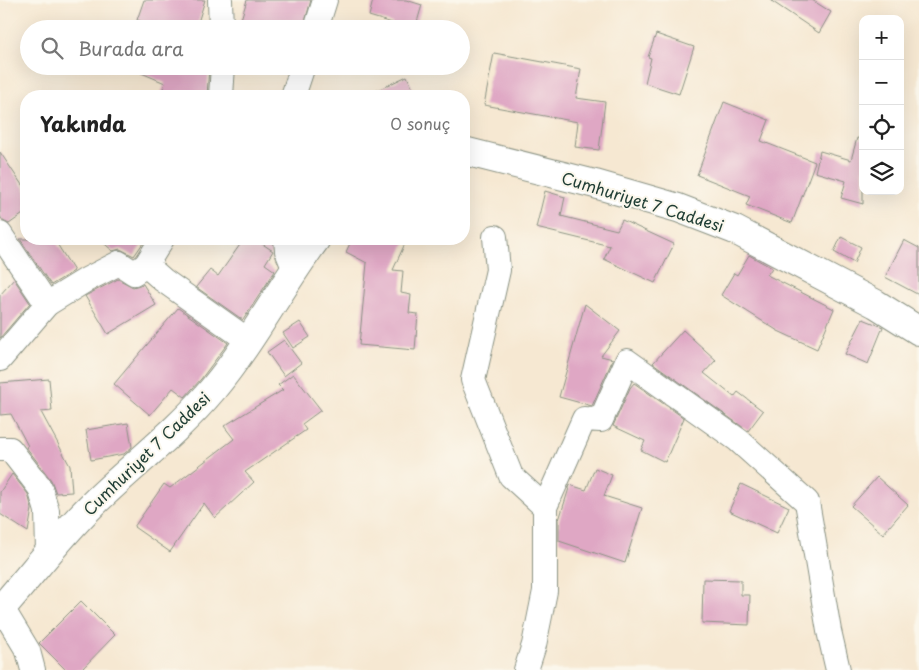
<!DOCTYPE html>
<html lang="tr">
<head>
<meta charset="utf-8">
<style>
	body { margin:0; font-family:"Playpen Sans",sans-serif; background:#f6f6f6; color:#222 }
	.controls { position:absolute; right:15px; top:15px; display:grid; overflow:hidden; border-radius:10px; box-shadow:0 5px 20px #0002 }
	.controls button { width:45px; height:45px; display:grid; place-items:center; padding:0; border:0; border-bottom:1px solid #e0e0e0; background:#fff; color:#222; font:25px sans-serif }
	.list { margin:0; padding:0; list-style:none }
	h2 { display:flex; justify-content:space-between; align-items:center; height:65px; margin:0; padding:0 20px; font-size:21px }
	h2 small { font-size:16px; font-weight:400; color:#767676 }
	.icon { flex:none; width:28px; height:28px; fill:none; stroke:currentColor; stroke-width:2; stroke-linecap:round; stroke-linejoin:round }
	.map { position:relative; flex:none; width:919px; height:670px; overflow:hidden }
	.search { position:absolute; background:#fff; box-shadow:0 5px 20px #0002; left:20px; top:20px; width:450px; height:55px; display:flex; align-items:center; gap:12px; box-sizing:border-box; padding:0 18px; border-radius:28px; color:#767676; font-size:19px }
	.panel { position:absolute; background:#fff; box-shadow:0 5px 20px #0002; left:20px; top:90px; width:450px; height:155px; border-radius:20px }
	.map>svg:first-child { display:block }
	.building { fill:#dfa7c4 }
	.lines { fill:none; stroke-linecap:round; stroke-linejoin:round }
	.minor-casing { stroke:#8a9283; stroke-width:26 }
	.secondary-casing { stroke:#8a9283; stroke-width:30 }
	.minor { stroke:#fff; stroke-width:24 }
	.secondary { stroke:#fff; stroke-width:28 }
	.labels { text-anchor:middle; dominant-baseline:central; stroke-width:4; stroke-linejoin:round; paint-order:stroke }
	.street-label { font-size:16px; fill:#1f3d34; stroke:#fbf7ec }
</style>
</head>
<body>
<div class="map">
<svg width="919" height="670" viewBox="0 0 919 670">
	<rect width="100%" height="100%" fill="#fbf7ec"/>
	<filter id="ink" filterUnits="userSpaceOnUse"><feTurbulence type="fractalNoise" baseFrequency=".02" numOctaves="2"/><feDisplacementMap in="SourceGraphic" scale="10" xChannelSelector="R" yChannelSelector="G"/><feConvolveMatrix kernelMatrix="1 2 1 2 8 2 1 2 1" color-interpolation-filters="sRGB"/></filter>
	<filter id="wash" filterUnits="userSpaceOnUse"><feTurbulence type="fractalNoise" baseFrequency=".0096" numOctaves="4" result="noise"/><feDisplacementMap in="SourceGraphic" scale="20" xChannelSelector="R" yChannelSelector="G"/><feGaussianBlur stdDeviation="1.12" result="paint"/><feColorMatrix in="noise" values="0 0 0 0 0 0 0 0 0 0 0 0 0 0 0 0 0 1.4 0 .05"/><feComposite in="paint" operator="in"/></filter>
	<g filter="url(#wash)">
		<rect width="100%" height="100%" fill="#f6e8d2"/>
		<g id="blocks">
			<g class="building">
				<polygon points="144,0 205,0 196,29 165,29 137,20"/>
				<polygon points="247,0 311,0 303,29 238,29"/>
				<polygon points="373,0 406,0 422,5 415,29 391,29 392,23 369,16"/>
				<polygon points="770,0 812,0 831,12 819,33"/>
				<polygon points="656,34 694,47 679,94 645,83 651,58 648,57"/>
				<polygon points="494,53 581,69 576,98 605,102 599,150 575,147 578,122 484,105"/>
				<polygon points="125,66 209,66 207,96 160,96 165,83"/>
				<polygon points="407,76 416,96 365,96"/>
				<polygon points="724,102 769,120 761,141 815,162 792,223 746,205 750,196 697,175"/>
				<polygon points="857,138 863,139 863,204 841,198 846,181 815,172 820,151 851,160"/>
				<polygon points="0,152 26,191 26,212 9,224 3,221 0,216"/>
				<polygon points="545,191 565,197 561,216 617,230 622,220 674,244 655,283 604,259 610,246 536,228"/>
				<polygon points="841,237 861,247 854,263 834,252"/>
				<polygon points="20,239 54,239 74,271 51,285"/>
				<polygon points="99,239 138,239 143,243 134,256 120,249 113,251"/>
				<polygon points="244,239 255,239 273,251 265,264 275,271 243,320 196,287 210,270 218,276"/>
				<polygon points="352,239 407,239 393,270 403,271 401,293 411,295 409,313 418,314 415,350 359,345 367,263 346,252"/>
				<polygon points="904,240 919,248 919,295 885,277"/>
				<polygon points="749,255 772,268 767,275 834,309 817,349 778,331 721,295 734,273 737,275"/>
				<polygon points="14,279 30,303 0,338 0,295"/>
				<polygon points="118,279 133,287 143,284 156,305 108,334 85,296"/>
				<polygon points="585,304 620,331 601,356 613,359 592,406 559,397"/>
				<polygon points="178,308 228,343 201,379 185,397 173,388 150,415 114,384"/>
				<polygon points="863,319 883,327 868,364 845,354"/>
				<polygon points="300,322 310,337 293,348 283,333"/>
				<polygon points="683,330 716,360 704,373 734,397 738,392 763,411 748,431 653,363"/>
				<polygon points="284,340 301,363 284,376 267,352"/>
				<polygon points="293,374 321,410 302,424 306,430 245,472 254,482 215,518 204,503 170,552 134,527 164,484 170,488 234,439 224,426 283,390 278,385"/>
				<polygon points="49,379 52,411 41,412 70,466 72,492 56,493 51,480 26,447 28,446 11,414 0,415 0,383"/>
				<polygon points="634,383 684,418 665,462 641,450 645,441 613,426 630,388"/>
				<polygon points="128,423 132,447 124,454 91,460 86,430"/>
				<polygon points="595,468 612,475 604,496 642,508 625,563 559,541 559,520 570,485 586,490"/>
				<polygon points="12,474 28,494 32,509 28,532 0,514 0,492"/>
				<polygon points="877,477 908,505 883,534 851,506"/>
				<polygon points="741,484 789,507 777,533 729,511"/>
				<polygon points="703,579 741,580 741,595 750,595 749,625 702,623"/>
				<polygon points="81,601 115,635 81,670 66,670 39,643"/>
			</g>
		</g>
	</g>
	<g filter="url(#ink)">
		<use href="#blocks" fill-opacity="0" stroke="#8a9283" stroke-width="1"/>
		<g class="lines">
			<defs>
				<g id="minor">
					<polyline points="220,0 221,29"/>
					<polyline points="316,29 325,0"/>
					<polyline points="221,96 223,66"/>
					<polyline points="293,96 303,66"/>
					<polyline points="0,234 47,304"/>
					<polyline points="495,237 498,270 473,380 511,476 545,507 545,591 534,645 526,670"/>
					<polyline points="162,239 146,265 163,280 249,341"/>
					<polyline points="286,239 287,251 294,268"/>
					<polyline points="0,359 47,304 86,280 119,263 134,273 146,265"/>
					<polyline points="0,449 10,449 40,488 47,511 48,552"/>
					<polyline points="545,507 584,419 601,420 627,361 738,440 807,502 829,631 838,670"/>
					<polyline points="2,608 28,651 33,670"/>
				</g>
				<g id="secondary">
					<polyline points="464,151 595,184 678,208 735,230 876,304 919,331"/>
					<path d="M0,610C31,575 59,537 93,504C132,466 178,431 213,389C252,342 280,288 316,239"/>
				</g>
			</defs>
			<use href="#minor" class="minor-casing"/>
			<use href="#secondary" class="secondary-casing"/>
			<use href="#minor" class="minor"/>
			<use href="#secondary" class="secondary"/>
		</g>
	</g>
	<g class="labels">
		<g class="street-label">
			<text transform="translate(643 201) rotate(17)">Cumhuriyet 7 Caddesi</text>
			<text transform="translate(146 453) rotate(-44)">Cumhuriyet 7 Caddesi</text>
		</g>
	</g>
</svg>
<div class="controls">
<button>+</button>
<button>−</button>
<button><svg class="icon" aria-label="locate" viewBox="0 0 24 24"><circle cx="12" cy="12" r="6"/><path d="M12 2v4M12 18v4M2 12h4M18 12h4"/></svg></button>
<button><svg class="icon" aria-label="layers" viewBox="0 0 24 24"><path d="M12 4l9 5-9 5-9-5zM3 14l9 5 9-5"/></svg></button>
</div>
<div class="search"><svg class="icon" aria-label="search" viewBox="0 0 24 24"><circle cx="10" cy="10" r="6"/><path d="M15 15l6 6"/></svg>Burada ara</div>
<section class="panel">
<h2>Yakında<small>0 sonuç</small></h2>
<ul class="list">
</ul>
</section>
</div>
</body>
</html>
